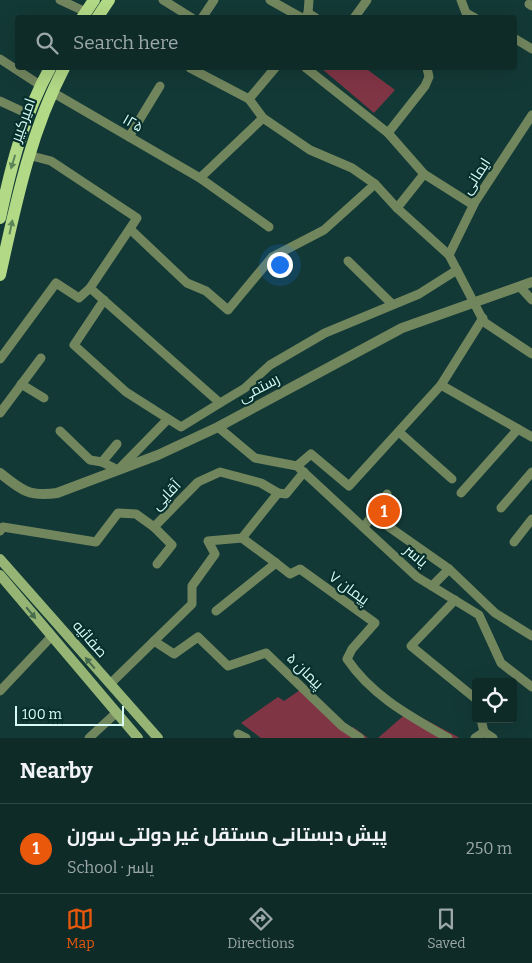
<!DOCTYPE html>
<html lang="en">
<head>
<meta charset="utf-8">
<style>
	body { margin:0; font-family:Bitter,Cairo,serif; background:#1c3734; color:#f1f3f6 }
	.controls { position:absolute; right:15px; bottom:15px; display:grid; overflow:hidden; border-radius:5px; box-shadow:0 5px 20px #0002 }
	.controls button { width:45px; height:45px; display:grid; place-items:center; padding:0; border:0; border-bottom:1px solid #2e4745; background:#0e2b28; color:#f1f3f6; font:25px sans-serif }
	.scale { position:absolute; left:15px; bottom:12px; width:109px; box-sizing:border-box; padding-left:5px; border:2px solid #d8fbf7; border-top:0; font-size:14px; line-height:18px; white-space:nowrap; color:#d8fbf7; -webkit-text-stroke:4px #072f2c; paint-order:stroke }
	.you { position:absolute; left:279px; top:264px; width:18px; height:18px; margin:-12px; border:4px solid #fff; border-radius:50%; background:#1a73e8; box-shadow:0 0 0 8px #1a73e833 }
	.badge { display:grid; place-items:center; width:32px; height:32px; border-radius:50%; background:#ea580c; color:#fff; font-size:16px; font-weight:700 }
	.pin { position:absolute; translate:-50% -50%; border:2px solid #fff; box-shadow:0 1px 5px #0006 }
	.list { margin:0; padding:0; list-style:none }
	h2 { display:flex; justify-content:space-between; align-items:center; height:65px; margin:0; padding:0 20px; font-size:21px }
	h2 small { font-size:16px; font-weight:400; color:#9ba7a8 }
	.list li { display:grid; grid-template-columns:32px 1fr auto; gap:15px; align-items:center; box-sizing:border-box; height:90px; padding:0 20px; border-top:1px solid #2e4745 }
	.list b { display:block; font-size:19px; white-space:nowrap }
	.list p { margin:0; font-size:16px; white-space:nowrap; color:#9ba7a8 }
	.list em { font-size:16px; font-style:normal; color:#9ba7a8 }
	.icon { flex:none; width:28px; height:28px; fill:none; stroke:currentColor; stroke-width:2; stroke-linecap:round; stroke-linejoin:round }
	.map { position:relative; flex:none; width:532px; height:738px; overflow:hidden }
	.search { position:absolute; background:#0e2b28; box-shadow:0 5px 20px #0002; left:15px; right:15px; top:15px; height:55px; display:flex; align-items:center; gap:12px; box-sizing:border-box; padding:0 18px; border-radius:5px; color:#9ba7a8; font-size:19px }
	.sheet { height:155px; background:#0e2b28 }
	nav { display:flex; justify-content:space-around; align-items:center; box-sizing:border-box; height:70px; border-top:1px solid #2e4745; background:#0e2b28; font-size:14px; color:#9ba7a8 }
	nav a { display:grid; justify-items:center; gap:2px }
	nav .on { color:#ea580c }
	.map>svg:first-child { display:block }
	.green { fill:#803545 }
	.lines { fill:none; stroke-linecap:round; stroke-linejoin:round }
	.minor { stroke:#72865e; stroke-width:9 }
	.tertiary { stroke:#72865e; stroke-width:10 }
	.secondary { stroke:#96b575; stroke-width:10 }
	.primary { stroke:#b2d986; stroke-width:12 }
	.oneway { fill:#5c8459 }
	.oneway2 { fill:#476b4d }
	.labels { text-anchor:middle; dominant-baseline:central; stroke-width:4.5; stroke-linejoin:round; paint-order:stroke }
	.street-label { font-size:15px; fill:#d8fbf7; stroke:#072f2c }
</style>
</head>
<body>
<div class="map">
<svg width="532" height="738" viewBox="0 0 532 738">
	<rect width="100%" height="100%" fill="#133936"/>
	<g class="green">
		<polygon points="321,68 369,68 368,70 395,90 374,113"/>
		<polygon points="300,690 348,732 353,727 368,738 261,738 241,723 278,697 284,701"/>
		<polygon points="409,711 458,737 459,738 378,738"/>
	</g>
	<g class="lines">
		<g class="minor">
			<polyline points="60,0 86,12"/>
			<polyline points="163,0 192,18"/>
			<polyline points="270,0 302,18"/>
			<polyline points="461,0 466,13 475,18"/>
			<polyline points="529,4 532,6"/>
			<polyline points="308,13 309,0"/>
			<polyline points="202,18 214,0"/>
			<polyline points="305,18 308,13 316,18"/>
			<polyline points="354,18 367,0"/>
			<polyline points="514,38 532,49"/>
			<polyline points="0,59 40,85"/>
			<polyline points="190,68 249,99"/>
			<polyline points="275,68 249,99 263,118 310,150 352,168 375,184 397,208 449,255 484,322 532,354"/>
			<polyline points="306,68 388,133 425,86 429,77 427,68"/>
			<polyline points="52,92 200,178 263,118"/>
			<polyline points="0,101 28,114"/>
			<polyline points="388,133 424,174 473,205"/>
			<polyline points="129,137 160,86"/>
			<polyline points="28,155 51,161 137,218 90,288 220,403 245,388 270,365 325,333 419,294 457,270"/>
			<polyline points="200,178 269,227"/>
			<polyline points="397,208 424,174"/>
			<polyline points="130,229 187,283 206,291 228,310 272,257 324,230 375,184"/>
			<polyline points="449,255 475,202 532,115"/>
			<polyline points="348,261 392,304"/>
			<polyline points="520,287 532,300"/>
			<polyline points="104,300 74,345 126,392 181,427 220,403"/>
			<polyline points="483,318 441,385 532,437"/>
			<polyline points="0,359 56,283 79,298 90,288"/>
			<polyline points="21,384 44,398"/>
			<polyline points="0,413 41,358"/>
			<polyline points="218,427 255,458 297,466 417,577 479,615 501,663 532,687"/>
			<polyline points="60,431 90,460 102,462"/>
			<polyline points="399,432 452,479"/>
			<polyline points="297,466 311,454 349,486 441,385"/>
			<polyline points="120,468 168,419"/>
			<polyline points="116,469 102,462 117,444"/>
			<polyline points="461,493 518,429"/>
			<polyline points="501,508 532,472"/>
			<polyline points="372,515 449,569"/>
			<polyline points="154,527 172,545 157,564"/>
			<polyline points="364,527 387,494"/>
			<polyline points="0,531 3,527 96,542 118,513 136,514 154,527 198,482 220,472 261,483 278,493 286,494 304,472"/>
			<polyline points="242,538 276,563"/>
			<polyline points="514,542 532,519"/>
			<polyline points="432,586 449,569 495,613 532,636"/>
			<polyline points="455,600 411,646 476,699"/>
			<path d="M216,611L276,563L290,574L300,569L375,623L352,649L347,659C372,696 410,716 448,738"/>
			<polyline points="154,641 174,654 198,637 228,666 266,653 342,726 360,738"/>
			<polyline points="110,684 192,604 192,586 215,554 208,541 242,538 278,493"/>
			<polyline points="0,691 51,637"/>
			<polyline points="484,732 493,738"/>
			<polyline points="238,734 246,738"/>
			<polyline points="89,738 116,713"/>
			<polyline points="475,738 484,732 481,719"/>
		</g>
		<path class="tertiary" d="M0,473C21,490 29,497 57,493L158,455L218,427L402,328L532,282"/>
		<g class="secondary">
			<polyline points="0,559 158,738"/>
			<polyline points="0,575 138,738"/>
		</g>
		<g class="primary">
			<polyline points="82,18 94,0"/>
			<polyline points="97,18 109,0"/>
			<path d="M0,218C11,166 24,115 50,68"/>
			<path d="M0,275C16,203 30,133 64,68"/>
		</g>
	</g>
	<defs><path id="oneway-solid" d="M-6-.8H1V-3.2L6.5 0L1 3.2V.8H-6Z" transform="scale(1.25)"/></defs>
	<g class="oneway">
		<use href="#oneway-solid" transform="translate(13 162) rotate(107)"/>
		<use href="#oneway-solid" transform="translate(11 227) rotate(-78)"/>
	</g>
	<g class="oneway2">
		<use href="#oneway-solid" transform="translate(31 613) rotate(50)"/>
		<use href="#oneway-solid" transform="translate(90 663) rotate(-131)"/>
	</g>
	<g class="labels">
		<g class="street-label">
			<text transform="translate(23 120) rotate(-70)">امیرکبیر</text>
			<text transform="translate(133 123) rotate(30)">۱۲۵</text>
			<text transform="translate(476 176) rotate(-57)">ایمانی</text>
			<text transform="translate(259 388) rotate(-28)">رستمی</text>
			<text transform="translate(166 495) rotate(-46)">آقایی</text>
			<text transform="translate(416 556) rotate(41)">یاسر</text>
			<text transform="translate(349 588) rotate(36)">پیمان ۷</text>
			<text transform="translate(90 639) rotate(49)">صفائیه</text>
			<text transform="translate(305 671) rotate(44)">پیمان ۵</text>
		</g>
	</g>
</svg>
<div class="controls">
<button><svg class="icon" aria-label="locate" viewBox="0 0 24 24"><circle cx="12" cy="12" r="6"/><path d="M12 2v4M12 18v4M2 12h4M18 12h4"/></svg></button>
</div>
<div class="scale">100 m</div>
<div class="you"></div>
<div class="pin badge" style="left:384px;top:511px">1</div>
<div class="search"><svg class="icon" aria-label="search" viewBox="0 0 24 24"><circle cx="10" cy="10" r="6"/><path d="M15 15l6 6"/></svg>Search here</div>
</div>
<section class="sheet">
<h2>Nearby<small></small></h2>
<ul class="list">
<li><span class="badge">1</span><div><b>پیش دبستانی مستقل غیر دولتی سورن</b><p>School · یاسر</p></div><em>250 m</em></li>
</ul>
</section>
<nav>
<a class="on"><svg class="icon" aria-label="map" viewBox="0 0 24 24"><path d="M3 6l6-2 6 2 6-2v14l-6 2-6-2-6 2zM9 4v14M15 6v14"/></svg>Map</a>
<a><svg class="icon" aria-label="directions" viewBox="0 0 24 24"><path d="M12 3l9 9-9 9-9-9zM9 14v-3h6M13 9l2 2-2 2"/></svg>Directions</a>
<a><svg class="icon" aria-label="saved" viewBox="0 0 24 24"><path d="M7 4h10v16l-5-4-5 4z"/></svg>Saved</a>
</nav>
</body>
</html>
